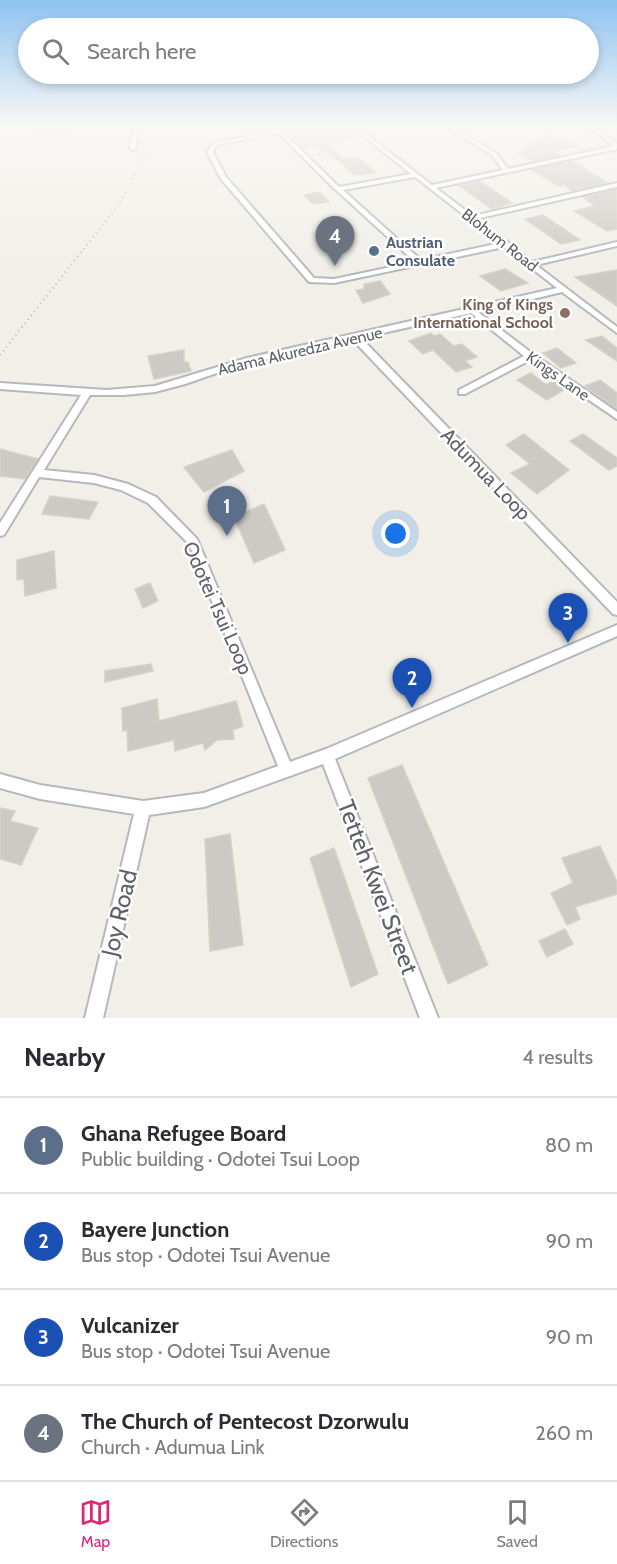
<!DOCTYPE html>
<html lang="en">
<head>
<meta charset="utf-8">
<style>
	body { margin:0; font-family:Cabin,sans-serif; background:#f7f7f7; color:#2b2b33 }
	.you { position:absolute; left:396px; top:534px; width:21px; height:21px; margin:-15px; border:4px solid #fff; border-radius:50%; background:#1a73e8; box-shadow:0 0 0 9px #1a73e833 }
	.badge { display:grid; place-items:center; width:39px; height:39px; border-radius:50%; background:#db2777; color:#fff; font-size:20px; font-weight:700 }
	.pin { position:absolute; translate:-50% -50px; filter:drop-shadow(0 2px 3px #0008) }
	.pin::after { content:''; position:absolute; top:32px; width:21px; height:18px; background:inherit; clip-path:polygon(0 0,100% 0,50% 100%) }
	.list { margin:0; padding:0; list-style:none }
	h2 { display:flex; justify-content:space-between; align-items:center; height:78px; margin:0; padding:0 24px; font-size:26px }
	h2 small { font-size:20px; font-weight:400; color:#7c7c81 }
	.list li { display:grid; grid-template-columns:39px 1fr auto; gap:18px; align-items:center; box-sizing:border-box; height:96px; padding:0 24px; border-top:2px solid #e1e1e2 }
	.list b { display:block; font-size:22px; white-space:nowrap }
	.list p { margin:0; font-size:20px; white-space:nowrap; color:#7c7c81 }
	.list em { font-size:20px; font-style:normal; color:#7c7c81 }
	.icon { flex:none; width:33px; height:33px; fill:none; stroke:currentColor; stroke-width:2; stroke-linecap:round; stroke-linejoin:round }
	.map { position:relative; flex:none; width:617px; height:1018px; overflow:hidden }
	.search { position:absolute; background:#fff; box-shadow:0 3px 9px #0003; left:18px; right:18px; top:18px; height:66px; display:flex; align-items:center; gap:15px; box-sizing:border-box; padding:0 21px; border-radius:33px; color:#7c7c81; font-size:22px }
	.sheet { height:462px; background:#fff }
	nav { display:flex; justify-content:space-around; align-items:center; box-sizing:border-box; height:84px; border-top:2px solid #e1e1e2; background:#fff; font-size:16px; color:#7c7c81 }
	nav a { display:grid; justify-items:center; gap:3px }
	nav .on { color:#db2777 }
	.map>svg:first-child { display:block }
	.building { fill:#cccac5; stroke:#d6d1c6; stroke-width:1.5 }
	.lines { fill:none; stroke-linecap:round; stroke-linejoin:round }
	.minor-casing { stroke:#b5b8bc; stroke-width:4 }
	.minor { fill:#fff; fill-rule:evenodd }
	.rail { stroke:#b6b7b8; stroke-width:2; stroke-dasharray:1 4; stroke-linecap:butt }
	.service-dot { fill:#5c6f8a; stroke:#fff; stroke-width:2 }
	.education-dot { fill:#8d6e63; stroke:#fff; stroke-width:2 }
	.labels { text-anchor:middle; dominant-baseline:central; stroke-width:5; stroke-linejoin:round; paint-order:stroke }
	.far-street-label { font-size:16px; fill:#5f6368; stroke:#fff }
	.far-service-label { font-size:16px; font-weight:bold; fill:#4e5e75; stroke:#fff; text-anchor:start }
	.far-education-label { font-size:16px; font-weight:bold; fill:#785e54; stroke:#fff; text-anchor:end }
	.street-label { font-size:20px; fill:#5f6368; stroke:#fff }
	.near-street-label { font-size:24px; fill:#5f6368; stroke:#fff }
</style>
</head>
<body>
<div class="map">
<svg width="617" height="1018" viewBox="0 0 617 1018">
	<rect width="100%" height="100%" fill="#f1efe8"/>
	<g class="building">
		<polygon points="28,127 67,127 68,132 41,138"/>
		<polygon points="320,127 350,128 358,135 330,143 342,159 356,157 377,173 354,175 338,160 316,146 304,148 290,134"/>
		<polygon points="547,135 576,146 554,152 560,155 532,161 518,154"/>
		<polygon points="571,161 586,169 584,169 608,183 573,191 564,185 559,186 531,170"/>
		<polygon points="480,181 512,203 491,209 460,186"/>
		<polygon points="617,189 617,229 607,231 574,211 595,206 583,197"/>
		<polygon points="320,192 329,202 313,204 304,195"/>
		<polygon points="543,215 580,240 561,244 525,219"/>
		<polygon points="505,269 528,283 501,291 480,276"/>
		<polygon points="617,270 617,306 575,277"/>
		<polygon points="380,281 390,294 363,303 356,290 364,289 364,284"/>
		<polygon points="431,333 434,336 440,334 454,346 462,344 477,357 465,361 472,367 456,372 433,350 423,354 409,341"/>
		<polygon points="602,336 617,348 617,361 586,340"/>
		<polygon points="557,348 576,363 561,368 543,353"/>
		<polygon points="184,350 184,362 188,362 191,371 154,379 148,356"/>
		<polygon points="531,373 546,385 555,380 567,388 547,400 517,380"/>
		<polygon points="600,380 617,393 617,409 585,386"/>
		<polygon points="524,434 569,470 537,494 511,473 530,464 506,445"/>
		<polygon points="583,434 617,458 617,466 609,470 570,441"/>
		<polygon points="0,449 38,459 25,479 0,476"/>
		<polygon points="232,450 244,471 204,492 184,467"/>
		<polygon points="50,496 98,502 89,519 42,514"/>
		<polygon points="264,504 285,550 254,563 234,517"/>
		<polygon points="54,551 56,588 25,596 24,579 17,580 17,560"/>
		<polygon points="150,583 158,601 143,608 135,589"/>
		<polygon points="151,664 153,671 105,682 105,671"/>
		<polygon points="157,699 159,721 236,701 243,726 233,730 234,739 217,740 205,750 203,743 175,751 174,740 128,751 127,730 123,731 122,708"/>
		<polygon points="402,765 488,965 448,984 368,778"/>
		<polygon points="0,808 15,811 10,821 38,828 21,865 0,859"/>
		<polygon points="230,834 243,945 210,951 205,839"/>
		<polygon points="600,846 617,882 617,894 575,907 580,919 567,925 551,893 573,883 562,858"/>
		<polygon points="334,848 378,974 351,987 310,858"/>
		<polygon points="565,929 573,944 547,957 539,941"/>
	</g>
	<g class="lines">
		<defs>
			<g id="minor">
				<polygon points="133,127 137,127 136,148 133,150 130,148"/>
				<path d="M297,127H309L283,132L339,187L411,174L352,127H357L432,185L503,170L492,155L446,127L455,129L473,127L459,131L496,153L508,169L614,146L591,129L606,127L597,130L617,144V149L436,188L473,216L617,183V187L476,219L509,243L532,262L617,242V246L536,265L617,327V333L562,292L478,312L533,354L617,412V419L530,360L465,394H459V390L524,356L471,313L361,338L617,602V615L613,614L353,340L237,366L185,384L155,392L124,395H90L44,470L94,475L128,484L156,497L197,539L290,762L326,749L617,625V636L335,759L438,1018H420L323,764L204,807L149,815L103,1018H85L134,814L40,799L0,788V774L40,785L143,801L204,793L278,766L189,544L148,503L121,490L94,483L39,477L4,535L0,536V523L81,395L0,389V383L107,390L155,386L247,358L557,288L504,247L334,283L309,282L221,179L207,152L213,143L276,131L275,129L277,128L281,130ZM278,133L336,190L415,262L334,279L314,278L226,177L213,152L217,145ZM415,177L500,243L421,260L343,190Z"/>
			</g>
		</defs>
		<use href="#minor" class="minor-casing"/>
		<use href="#minor" class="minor"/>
		<polyline class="rail" points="0,355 120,203 144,157 150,127"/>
	</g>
	<linearGradient id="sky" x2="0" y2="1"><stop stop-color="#8fc3f1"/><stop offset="0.47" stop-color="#f9f8f5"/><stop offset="1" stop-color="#f9f8f5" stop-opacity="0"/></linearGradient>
	<rect width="617" height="270" fill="url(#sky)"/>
	<circle class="service-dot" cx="374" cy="251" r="6"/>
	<circle class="education-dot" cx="565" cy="313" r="6"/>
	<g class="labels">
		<g class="far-street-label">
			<text transform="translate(500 240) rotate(38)">Blohum Road</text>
			<text transform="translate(300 351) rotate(-13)">Adama Akuredza Avenue</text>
			<text transform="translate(558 376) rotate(35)">Kings Lane</text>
		</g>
		<g class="far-service-label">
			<text x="386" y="242">Austrian<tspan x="386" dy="18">Consulate</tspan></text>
		</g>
		<g class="far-education-label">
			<text x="553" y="304">King of Kings<tspan x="553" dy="18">International School</tspan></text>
		</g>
		<g class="street-label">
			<text transform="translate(486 474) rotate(46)">Adumua Loop</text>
			<text transform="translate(218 608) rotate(66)">Odotei Tsui Loop</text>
		</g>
		<g class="near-street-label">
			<text transform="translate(378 887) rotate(69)">Tetteh Kwei Street</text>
			<text transform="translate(119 913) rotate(-77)">Joy Road</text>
		</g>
	</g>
</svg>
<div class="you"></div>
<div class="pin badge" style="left:227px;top:536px;background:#5c6f8a">1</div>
<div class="pin badge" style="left:412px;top:708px;background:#1a4fb4">2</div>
<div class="pin badge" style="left:568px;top:643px;background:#1a4fb4">3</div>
<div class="pin badge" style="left:335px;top:266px;background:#6b7280">4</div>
<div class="search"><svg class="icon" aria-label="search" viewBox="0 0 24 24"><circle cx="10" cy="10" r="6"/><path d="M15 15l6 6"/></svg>Search here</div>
</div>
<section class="sheet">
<h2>Nearby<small>4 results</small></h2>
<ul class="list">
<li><span class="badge" style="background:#5c6f8a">1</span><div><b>Ghana Refugee Board</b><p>Public building · Odotei Tsui Loop</p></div><em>80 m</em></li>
<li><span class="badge" style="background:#1a4fb4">2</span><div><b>Bayere Junction</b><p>Bus stop · Odotei Tsui Avenue</p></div><em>90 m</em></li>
<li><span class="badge" style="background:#1a4fb4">3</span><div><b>Vulcanizer</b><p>Bus stop · Odotei Tsui Avenue</p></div><em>90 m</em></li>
<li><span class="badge" style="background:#6b7280">4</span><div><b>The Church of Pentecost Dzorwulu</b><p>Church · Adumua Link</p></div><em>260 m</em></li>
</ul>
</section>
<nav>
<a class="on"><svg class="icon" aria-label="map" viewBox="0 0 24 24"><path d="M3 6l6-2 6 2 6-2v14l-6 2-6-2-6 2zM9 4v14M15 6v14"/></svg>Map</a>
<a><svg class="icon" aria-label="directions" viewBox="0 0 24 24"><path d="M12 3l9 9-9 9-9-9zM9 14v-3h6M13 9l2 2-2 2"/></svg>Directions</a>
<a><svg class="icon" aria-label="saved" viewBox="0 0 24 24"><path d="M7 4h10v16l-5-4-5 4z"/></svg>Saved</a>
</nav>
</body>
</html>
